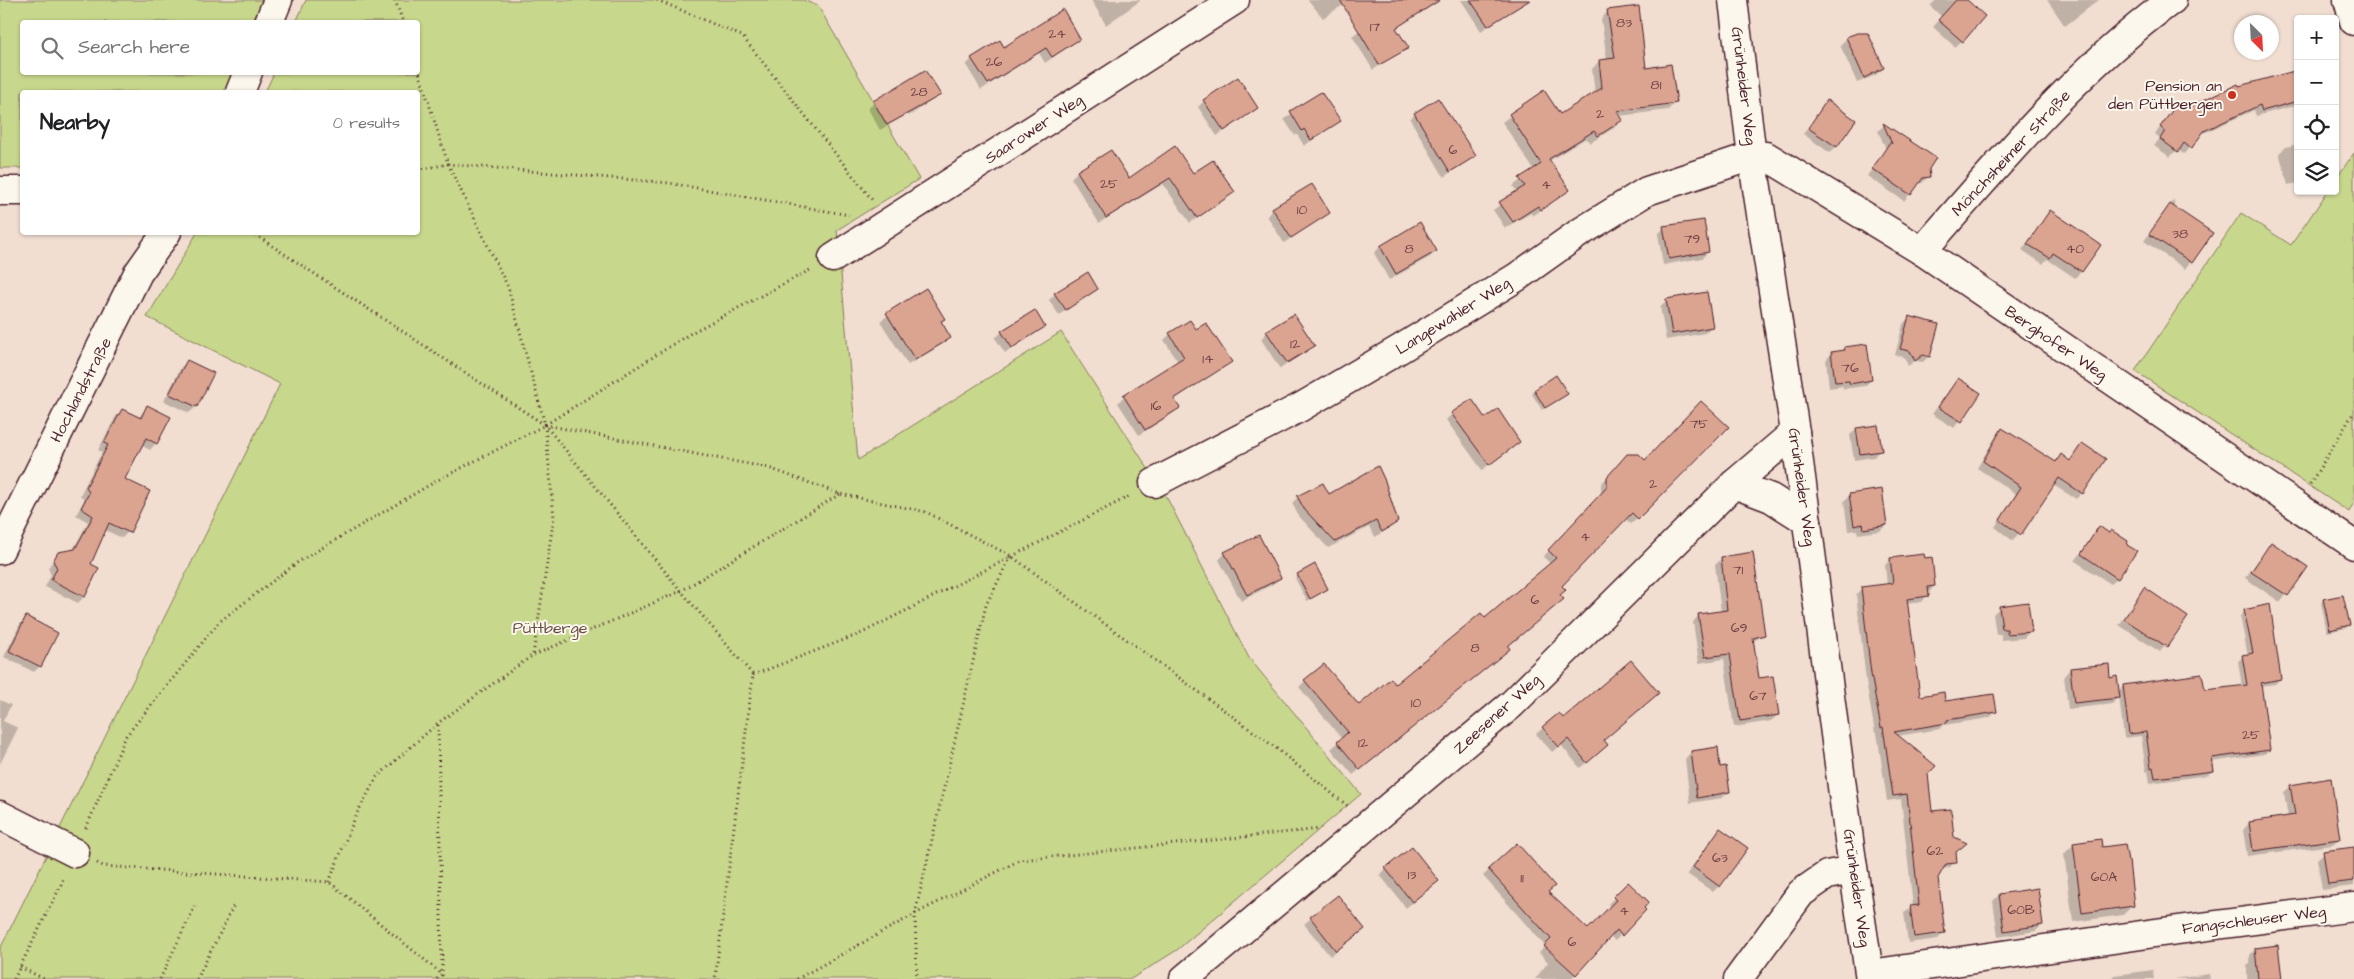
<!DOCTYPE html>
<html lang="en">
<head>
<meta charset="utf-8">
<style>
	body { margin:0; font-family:"Architects Daughter",sans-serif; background:#f2f2f2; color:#202124 }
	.controls { position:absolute; right:15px; top:15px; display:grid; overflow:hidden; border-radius:5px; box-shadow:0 1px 4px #0004 }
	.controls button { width:45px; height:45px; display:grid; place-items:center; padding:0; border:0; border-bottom:1px solid #e0e0e0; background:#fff; color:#202124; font:25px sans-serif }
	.compass { position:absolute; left:2234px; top:15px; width:45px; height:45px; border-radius:50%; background:#fff; box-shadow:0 1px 4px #0004; rotate:156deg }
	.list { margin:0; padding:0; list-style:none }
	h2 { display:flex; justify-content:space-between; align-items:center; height:65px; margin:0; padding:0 20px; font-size:21px }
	h2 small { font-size:16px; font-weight:400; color:#757577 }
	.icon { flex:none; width:28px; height:28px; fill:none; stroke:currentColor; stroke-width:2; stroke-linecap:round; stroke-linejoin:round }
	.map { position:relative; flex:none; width:2354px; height:979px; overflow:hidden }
	.search { position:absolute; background:#fff; box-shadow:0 1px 4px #0004; left:20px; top:20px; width:400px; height:55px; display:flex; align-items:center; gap:12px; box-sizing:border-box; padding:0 18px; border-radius:5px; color:#757577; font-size:19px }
	.panel { position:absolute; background:#fff; box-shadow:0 1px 4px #0004; left:20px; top:90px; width:400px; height:145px; border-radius:5px }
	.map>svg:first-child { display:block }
	.green { fill:#c7d78c; stroke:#887b5c }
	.shadow { fill:#0003 }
	.building { fill:#dba491; stroke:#4a1f2b }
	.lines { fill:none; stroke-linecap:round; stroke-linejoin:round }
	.minor-casing { stroke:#4a1f2b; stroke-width:31 }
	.path { stroke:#4a1f2b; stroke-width:3; stroke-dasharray:1 4; stroke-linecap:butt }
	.minor { stroke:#fbf7ec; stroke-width:28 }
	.poi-dot { fill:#c8321e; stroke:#fbf7ec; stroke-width:2 }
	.labels { text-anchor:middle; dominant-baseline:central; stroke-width:4; stroke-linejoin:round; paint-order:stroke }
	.number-label { font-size:14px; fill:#6e4044 }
	.street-label { font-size:16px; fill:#4a1f2b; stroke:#fbf7ec }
	.poi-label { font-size:16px; fill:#4a1f2b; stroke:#fbf7ec; text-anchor:end }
	.park-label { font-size:16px; fill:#694d43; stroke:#fbf7ec }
</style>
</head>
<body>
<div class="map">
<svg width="2354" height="979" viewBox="0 0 2354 979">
	<rect width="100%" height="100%" fill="#f1ded1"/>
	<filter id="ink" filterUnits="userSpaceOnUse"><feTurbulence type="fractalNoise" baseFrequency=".02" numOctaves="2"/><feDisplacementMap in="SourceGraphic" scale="10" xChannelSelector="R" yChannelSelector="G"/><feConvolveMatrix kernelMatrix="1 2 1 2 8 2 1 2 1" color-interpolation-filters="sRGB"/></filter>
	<g filter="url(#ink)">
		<g class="green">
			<polygon points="0,0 264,0 255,22 22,22 22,72 235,73 227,92 22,92 22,168 0,168"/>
			<polygon points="306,0 803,0 818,6 919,179 837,230 858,460 1061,332 1168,500 1249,658 1361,794 1177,950 1131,979 0,979 0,949 280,384 147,317 197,233 418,232 418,92 265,92 274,73 418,72 418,22 296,22"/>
			<polygon points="2354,153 2354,502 2349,512 2135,371 2241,213 2291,245 2328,191 2335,191 2335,180"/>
		</g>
		<g class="shadow">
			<polygon points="1091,0 1140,0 1140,1 1106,25"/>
			<polygon points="1308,0 1351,0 1323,18"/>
			<polygon points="1401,0 1441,0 1395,29 1407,47 1373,70 1352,36"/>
			<polygon points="1461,0 1502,0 1510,12 1481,31"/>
			<polygon points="1936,0 1965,0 1962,41 1955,47 1933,27 1942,17 1930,6"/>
			<polygon points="2047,0 2099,0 2065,26"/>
			<polygon points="1608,11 1645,69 1675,103 1668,110 1619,116 1621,120 1614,128 1590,143 1586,138 1549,161 1568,190 1533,216 1531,213 1505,228 1493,210 1517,192 1513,186 1534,170 1502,122 1544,91 1560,116 1595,94 1592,69 1599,61 1607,60 1601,19"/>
			<polygon points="1847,38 1883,68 1876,75 1857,83 1840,45"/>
			<polygon points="1079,39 1045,63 1039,53 981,90 966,65 972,59 1004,49"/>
			<polygon points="2298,72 2298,105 2256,116 2254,110 2199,135 2184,154 2177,150 2170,157 2154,146 2160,138 2155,134 2177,106 2184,110 2239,87"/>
			<polygon points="1321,93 1339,121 1304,146 1297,134 1295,136 1284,119"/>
			<polygon points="940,95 909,116 908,114 880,130 868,109 874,102"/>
			<polygon points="1204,101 1256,108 1217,136 1198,107"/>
			<polygon points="1827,102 1836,147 1830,153 1803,134"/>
			<polygon points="1415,114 1474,156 1444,177 1410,119"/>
			<polygon points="1884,125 1934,159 1927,169 1929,176 1922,183 1918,184 1904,201 1867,176 1886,149 1878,131"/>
			<polygon points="2298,144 2298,183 2288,185 2279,153 2286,147"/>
			<polygon points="1111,151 1129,180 1193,174 1234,192 1190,223 1163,184 1099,223 1071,178 1077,172"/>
			<polygon points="2174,199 2174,208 2211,233 2185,269 2144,241"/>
			<polygon points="1273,209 1328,213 1284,243 1267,216"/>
			<polygon points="2050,212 2081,271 2075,278 2047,259 2043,264 2022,250"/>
			<polygon points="1420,224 1436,251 1430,257 1389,280 1374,253 1380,247"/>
			<polygon points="1664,228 1708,252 1702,258 1663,265 1658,234"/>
			<polygon points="1097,289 1059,315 1049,300 1055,294"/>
			<polygon points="926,290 944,319 940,322 949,338 943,344 908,365 880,321"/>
			<polygon points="1667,301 1712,326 1705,333 1666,340 1660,307"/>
			<polygon points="1909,317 1929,356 1923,362 1915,361 1908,366 1904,357 1895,355 1903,324"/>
			<polygon points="1044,327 1005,353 995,338 1002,332"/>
			<polygon points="1196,331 1230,362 1174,400 1178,408 1172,414 1139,435 1118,403 1124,396 1178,362 1164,340 1170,334"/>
			<polygon points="1267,332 1313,346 1280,369 1261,339"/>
			<polygon points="1845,348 1871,380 1865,386 1843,389 1843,386 1829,388 1826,360 1832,353 1842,352"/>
			<polygon points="188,361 212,373 196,407 189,413 164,401 181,367"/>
			<polygon points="1958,379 1979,393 1954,428 1932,414"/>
			<polygon points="1535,391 1564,396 1542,410 1532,394"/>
			<polygon points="148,406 156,443 150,450 141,445 124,479 128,532 122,538 105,530 89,565 97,568 84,597 78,603 45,587 51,575 48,568 58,553 72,551 88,522 76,515 84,500 80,495 102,452 98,450 116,416 122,410 138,418"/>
			<polygon points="1452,414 1518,442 1482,470 1446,420"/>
			<polygon points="1727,427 1631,524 1625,518 1561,586 1506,646 1502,655 1353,775 1331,749 1342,739 1299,687 1305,681 1359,707 1395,686 1485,620 1551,564 1543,557 1601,495 1601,484 1621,462 1645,462"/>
			<polygon points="1857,429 1880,450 1874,457 1854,460 1850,435"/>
			<polygon points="2002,430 2054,463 2061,456 2069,462 2082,445 2082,493 2076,499 2053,485 2013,541 1995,527 2016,494 1977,468 1996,436"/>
			<polygon points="1850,495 1886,525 1880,531 1858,534 1857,530 1848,531 1844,501"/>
			<polygon points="1328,496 1397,522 1390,528 1375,537 1369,527 1328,548 1298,515 1292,503 1298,497"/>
			<polygon points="2099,528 2117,578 2111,584 2075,561"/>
			<polygon points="2271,544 2306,567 2280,602 2245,578"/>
			<polygon points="1225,553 1279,578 1273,584 1241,601 1219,560"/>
			<polygon points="1752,554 1764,635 1752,642 1758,679 1778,715 1771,721 1734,727 1724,659 1699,663 1693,622 1699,615 1721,612 1715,565 1721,559"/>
			<polygon points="1891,559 1934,586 1922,602 1906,604 1919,698 1996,712 1989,718 1944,725 1940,729 1897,736 1927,774 1931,812 1955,853 1955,862 1949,868 1942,869 1937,878 1944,932 1938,939 1908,943 1904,913 1913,907 1901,799 1887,801 1877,733 1875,733 1866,681 1856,594 1862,588 1887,585 1885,565"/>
			<polygon points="1298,575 1327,589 1307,601 1295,578"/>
			<polygon points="2144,589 2186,617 2160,652 2119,625"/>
			<polygon points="2323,600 2349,625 2346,628 2327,632 2321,603"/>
			<polygon points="2000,607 2030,631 2024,638 2001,640 2001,634 1996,635 1993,614"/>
			<polygon points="2245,611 2280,679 2275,684 2260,686 2269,750 2264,754 2212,762 2213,770 2208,775 2150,783 2148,771 2146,772 2141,736 2124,738 2119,696 2112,704 2068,709 2064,676 2070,669 2109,679 2118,692 2123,686 2204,692 2242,687 2238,661 2243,657 2248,656 2240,616"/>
			<polygon points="26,617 40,666 34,672 4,657 20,624"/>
			<polygon points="0,700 11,705 3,721 18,728 0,764"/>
			<polygon points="1562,719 1600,751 1580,768 1561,745 1552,752 1536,734 1543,728"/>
			<polygon points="1717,749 1719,768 1729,792 1722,798 1690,803 1685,759 1691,752"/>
			<polygon points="2291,786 2339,839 2333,845 2247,856 2243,830 2249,823 2288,818 2284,792"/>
			<polygon points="1714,836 1719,886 1713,892 1687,874"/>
			<polygon points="2074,844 2101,849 2132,906 2123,915 2073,922 2064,854"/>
			<polygon points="2354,848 2354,886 2322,890 2317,859 2324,853"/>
			<polygon points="1386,869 1438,881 1406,908 1380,875"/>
			<polygon points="1489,870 1547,892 1588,930 1610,907 1608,904 1628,884 1645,910 1615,941 1610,936 1571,979 1535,979 1548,962 1539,953 1545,946 1483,876"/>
			<polygon points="1999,895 2042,925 2036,931 1998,937 1993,901"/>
			<polygon points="1338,896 1357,935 1330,956 1304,924"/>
			<polygon points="2255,949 2281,979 2247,979 2247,966 2250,963 2250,955"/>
			<polygon points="2153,970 2154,979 2111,979 2114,975"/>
			<polygon points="2209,974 2210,979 2173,979"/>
		</g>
		<g class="building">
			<polygon points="1340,0 1440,0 1396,28 1409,48 1379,65"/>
			<polygon points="1470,0 1530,0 1488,26"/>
			<polygon points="1956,0 1967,0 1985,16 1963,42 1938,20"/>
			<polygon points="1639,6 1646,68 1671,64 1677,103 1617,111 1623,120 1598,136 1594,131 1549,159 1570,190 1541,210 1538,206 1513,222 1499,202 1525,186 1519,178 1541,164 1509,114 1544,90 1560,114 1602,88 1599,60 1615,58 1607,10"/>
			<polygon points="1063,9 1080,39 1052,57 1046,48 988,84 971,58 1000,40 1004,47"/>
			<polygon points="1857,33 1868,33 1884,68 1864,78 1846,37"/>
			<polygon points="925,70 941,95 887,125 873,101"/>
			<polygon points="2298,70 2298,101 2262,111 2260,105 2204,131 2191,149 2184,143 2178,152 2160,139 2165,131 2160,127 2177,104 2184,109 2238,84 2239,86"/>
			<polygon points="1238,77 1258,108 1224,131 1203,100"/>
			<polygon points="1321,92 1341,121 1311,140 1304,129 1302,131 1290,111"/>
			<polygon points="1438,98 1476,156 1450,172 1414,113"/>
			<polygon points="1827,100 1856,120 1837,147 1808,128"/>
			<polygon points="1883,123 1936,158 1929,169 1930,177 1923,178 1911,195 1872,169 1890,142 1892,144"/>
			<polygon points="1175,146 1193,173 1213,160 1235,192 1197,218 1170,178 1106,218 1077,171 1111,150 1129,178"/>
			<polygon points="1312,184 1330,213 1291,238 1272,208"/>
			<polygon points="2170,204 2213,233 2192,263 2149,234"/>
			<polygon points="2050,210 2101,245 2082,272 2053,253 2050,258 2027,244"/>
			<polygon points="1704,220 1709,252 1669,259 1663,226"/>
			<polygon points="1420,222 1437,251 1396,274 1380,246"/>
			<polygon points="1088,272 1098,289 1066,310 1054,293"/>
			<polygon points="926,288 945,319 941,321 951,338 915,360 886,313"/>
			<polygon points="1707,292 1713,327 1672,334 1666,299"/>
			<polygon points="1035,310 1045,327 1012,348 1001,331"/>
			<polygon points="1294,314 1315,346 1287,363 1266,331"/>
			<polygon points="1909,316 1939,324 1930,357 1923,355 1915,361 1910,351 1900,349"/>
			<polygon points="1190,320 1196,329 1206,323 1232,362 1174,399 1180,408 1145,430 1123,395 1184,357 1169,333"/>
			<polygon points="1867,344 1872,380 1850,384 1849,381 1835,382 1831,352 1845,350 1844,347"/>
			<polygon points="187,360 214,373 197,407 169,394"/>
			<polygon points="1556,375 1568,394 1545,408 1534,390"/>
			<polygon points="1958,378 1981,393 1962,422 1938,407"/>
			<polygon points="1472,399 1485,418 1498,409 1520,442 1489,465 1451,413"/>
			<polygon points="1701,401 1729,427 1638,519 1632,513 1562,586 1566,590 1560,595 1564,599 1508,646 1510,649 1360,770 1337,742 1348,732 1304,680 1324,664 1359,705 1391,678 1395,684 1481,613 1485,618 1556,558 1548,550 1607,487 1607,477 1627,454 1639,454 1645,460"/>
			<polygon points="147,405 171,417 157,444 146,438 125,479 150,491 130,533 109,523 91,564 99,568 85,597 51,580 57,568 53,561 58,552 75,549 93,516 81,508 89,493 86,487 108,445 104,443 122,409 141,418"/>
			<polygon points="1878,425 1882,451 1860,454 1856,428"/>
			<polygon points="2002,428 2056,462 2061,454 2070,461 2082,443 2106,459 2083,494 2059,478 2021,535 2000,520 2021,487 1983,461"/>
			<polygon points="1378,466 1385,481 1398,522 1382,532 1376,521 1335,542 1304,509 1297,496 1323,483 1329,494"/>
			<polygon points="1882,489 1887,525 1864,529 1863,524 1854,526 1849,494"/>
			<polygon points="2099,526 2109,533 2111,530 2128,541 2127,545 2137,551 2118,579 2081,554"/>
			<polygon points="1259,535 1281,578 1247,595 1224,552"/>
			<polygon points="2271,542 2308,567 2288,596 2251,572"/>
			<polygon points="1753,552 1765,635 1753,638 1759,678 1773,676 1779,715 1740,721 1730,654 1705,657 1698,614 1727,610 1721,557"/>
			<polygon points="1924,554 1925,558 1932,557 1935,586 1928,587 1929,596 1907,599 1920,696 1944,692 1945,701 1994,694 1997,712 1947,720 1947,723 1894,732 1936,766 1928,774 1932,811 1951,809 1954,837 1967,843 1956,852 1957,863 1946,864 1938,878 1945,933 1914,937 1910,906 1919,905 1907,794 1893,796 1883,727 1881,728 1871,674 1861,587 1893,583 1890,558"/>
			<polygon points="1315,564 1328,589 1310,599 1297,574"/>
			<polygon points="2144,587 2188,617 2167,647 2124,619"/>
			<polygon points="2343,595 2350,625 2330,630 2323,599"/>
			<polygon points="2028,602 2032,632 2007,634 2007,629 2002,629 1999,606"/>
			<polygon points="2270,604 2281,679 2261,683 2270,750 2212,758 2214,771 2155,778 2153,767 2151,768 2146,732 2129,734 2123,685 2202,674 2205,690 2247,685 2242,655 2253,653 2244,610"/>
			<polygon points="26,616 58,633 41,667 9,651"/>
			<polygon points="1631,660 1659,693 1604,740 1608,745 1587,763 1568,739 1559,747 1542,727 1559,713 1563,718"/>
			<polygon points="2109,664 2110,678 2117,676 2120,698 2074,703 2070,668"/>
			<polygon points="1718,747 1720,767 1726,766 1730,792 1697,798 1691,751"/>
			<polygon points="2331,778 2340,839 2253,851 2249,822 2295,815 2290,785"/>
			<polygon points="1720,828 1748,848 1720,887 1693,867"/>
			<polygon points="2101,839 2102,847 2125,844 2128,861 2129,861 2134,906 2082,913 2073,843"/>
			<polygon points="1517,843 1555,886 1548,892 1588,929 1616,900 1613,897 1628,882 1649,902 1644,908 1646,910 1622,936 1617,930 1576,975 1544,946 1551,939 1488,869"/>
			<polygon points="1412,847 1439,881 1412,902 1385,868"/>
			<polygon points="2354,847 2354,881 2328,884 2323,851"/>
			<polygon points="2038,888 2043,925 2004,931 1999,894"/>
			<polygon points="1338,895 1365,929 1336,951 1310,917"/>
			<polygon points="2278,945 2282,979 2258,979 2255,948"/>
		</g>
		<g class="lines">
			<defs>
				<g id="minor">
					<polyline points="1733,0 1752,156 1795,432 1850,847 1870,979"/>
					<polyline points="2348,0 2354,21"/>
					<polyline points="269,22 278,0"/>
					<polyline points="240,92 248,72"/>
					<polyline points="0,191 22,191"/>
					<path d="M1922,251C2000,162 2076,70 2172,0"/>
					<polyline points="833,258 1235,0"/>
					<polyline points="1154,483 1301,407 1400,349 1517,277 1579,233 1647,191 1752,156 1766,156 1922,251 2354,545"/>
					<polyline points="1734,484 1771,498 1807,521"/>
					<polyline points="0,550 138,273 167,232"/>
					<polyline points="0,815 75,853"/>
					<polyline points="1870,974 2155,933 2354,907"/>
					<polyline points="1184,979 1512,704 1734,484 1795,432"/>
					<polyline points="1738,979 1801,893 1827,875 1853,870"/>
				</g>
			</defs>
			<use href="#minor" class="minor-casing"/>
			<g class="path">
				<polyline points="395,0 403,22"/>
				<polyline points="657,0 742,36 873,201"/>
				<polyline points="418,170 448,164 669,183 849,215"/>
				<polyline points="251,232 545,425 681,591 753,675 715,979"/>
				<polyline points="545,425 769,468 840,494 926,512 1011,556 1272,745 1349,807"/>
				<polyline points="2310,484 2354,412"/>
				<polyline points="534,655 681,591 840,494"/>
				<polyline points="753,675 862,633 1132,495"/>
				<polyline points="86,828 126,736 219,622 298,562 438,480 545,425 691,333 810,270"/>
				<polyline points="97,863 103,866 329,882 442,974 444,979"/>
				<polyline points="329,882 356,815 377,777 438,723 533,655 554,517 545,425 508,287 448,164 418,69"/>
				<polyline points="20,967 44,979"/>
				<polyline points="14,979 65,877"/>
				<polyline points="160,979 195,906"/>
				<polyline points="197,979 234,905"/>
				<polyline points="437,979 442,974 438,724"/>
				<polyline points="797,979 915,914 986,605 1011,556"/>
				<polyline points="917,979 915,914 1020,860 1320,829"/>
			</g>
			<use href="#minor" class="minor"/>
		</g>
	</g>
	<circle class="poi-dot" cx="2232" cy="95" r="5"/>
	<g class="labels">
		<g class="number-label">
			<text x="1624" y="23">83</text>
			<text x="1375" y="27">17</text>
			<text x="1057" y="34">24</text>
			<text x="994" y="62">26</text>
			<text x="1656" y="85">81</text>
			<text x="919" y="92">28</text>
			<text x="1600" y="114">2</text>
			<text x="1453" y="150">6</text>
			<text x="1109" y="184">25</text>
			<text x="1546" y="185">4</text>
			<text x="1302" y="210">10</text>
			<text x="2180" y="234">38</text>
			<text x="1692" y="239">79</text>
			<text x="1409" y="249">8</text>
			<text x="2075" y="249">40</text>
			<text x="1295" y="344">12</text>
			<text x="1208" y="359">14</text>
			<text x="1850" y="368">76</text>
			<text x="1156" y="406">16</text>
			<text x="1699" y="424">75</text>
			<text x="1653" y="484">2</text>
			<text x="1585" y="537">4</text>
			<text x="1738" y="570">71</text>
			<text x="1535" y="600">6</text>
			<text x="1739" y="628">69</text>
			<text x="1475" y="648">8</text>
			<text x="1758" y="696">67</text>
			<text x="1416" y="703">10</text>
			<text x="2251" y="735">25</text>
			<text x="1363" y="743">12</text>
			<text x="1935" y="851">62</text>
			<text x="1720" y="858">63</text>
			<text x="1412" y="875">13</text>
			<text x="2104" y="877">60A</text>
			<text x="1522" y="878">11</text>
			<text x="2021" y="910">60B</text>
			<text x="1624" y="911">4</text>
			<text x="1572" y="942">6</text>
		</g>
		<g class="street-label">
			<text transform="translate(1744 86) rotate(83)">Grünheider Weg</text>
			<text transform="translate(1034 129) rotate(-33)">Saarower Weg</text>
			<text transform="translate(2011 153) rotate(-47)">Mönchsheimer Straße</text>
			<text transform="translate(1453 316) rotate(-32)">Langewahler Weg</text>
			<text transform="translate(2056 343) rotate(34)">Berghofer Weg</text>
			<text transform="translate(81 390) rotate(-63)">Hochlandstraße</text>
			<text transform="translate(1802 487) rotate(82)">Grünheider Weg</text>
			<text transform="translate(1497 714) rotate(-42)">Zeesener Weg</text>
			<text transform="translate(1857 888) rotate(82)">Grünheider Weg</text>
			<text transform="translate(2254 920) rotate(-7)">Fangschleuser Weg</text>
		</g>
		<g class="poi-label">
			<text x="2222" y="86">Pension an<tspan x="2222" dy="18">den Püttbergen</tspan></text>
		</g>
		<g class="park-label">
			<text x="550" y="628">Püttberge</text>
		</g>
	</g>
</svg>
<div class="controls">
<button>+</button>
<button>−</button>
<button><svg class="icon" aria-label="locate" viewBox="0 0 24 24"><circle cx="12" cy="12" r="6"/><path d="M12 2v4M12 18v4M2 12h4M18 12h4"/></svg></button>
<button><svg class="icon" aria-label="layers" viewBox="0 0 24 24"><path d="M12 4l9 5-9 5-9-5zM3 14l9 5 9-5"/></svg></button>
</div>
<svg class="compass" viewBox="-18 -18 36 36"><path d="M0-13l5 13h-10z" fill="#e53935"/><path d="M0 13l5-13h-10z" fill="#757577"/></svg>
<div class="search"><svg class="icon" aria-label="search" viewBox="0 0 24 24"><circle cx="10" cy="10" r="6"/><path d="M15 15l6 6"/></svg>Search here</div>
<section class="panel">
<h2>Nearby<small>0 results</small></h2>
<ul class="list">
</ul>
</section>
</div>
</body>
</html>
